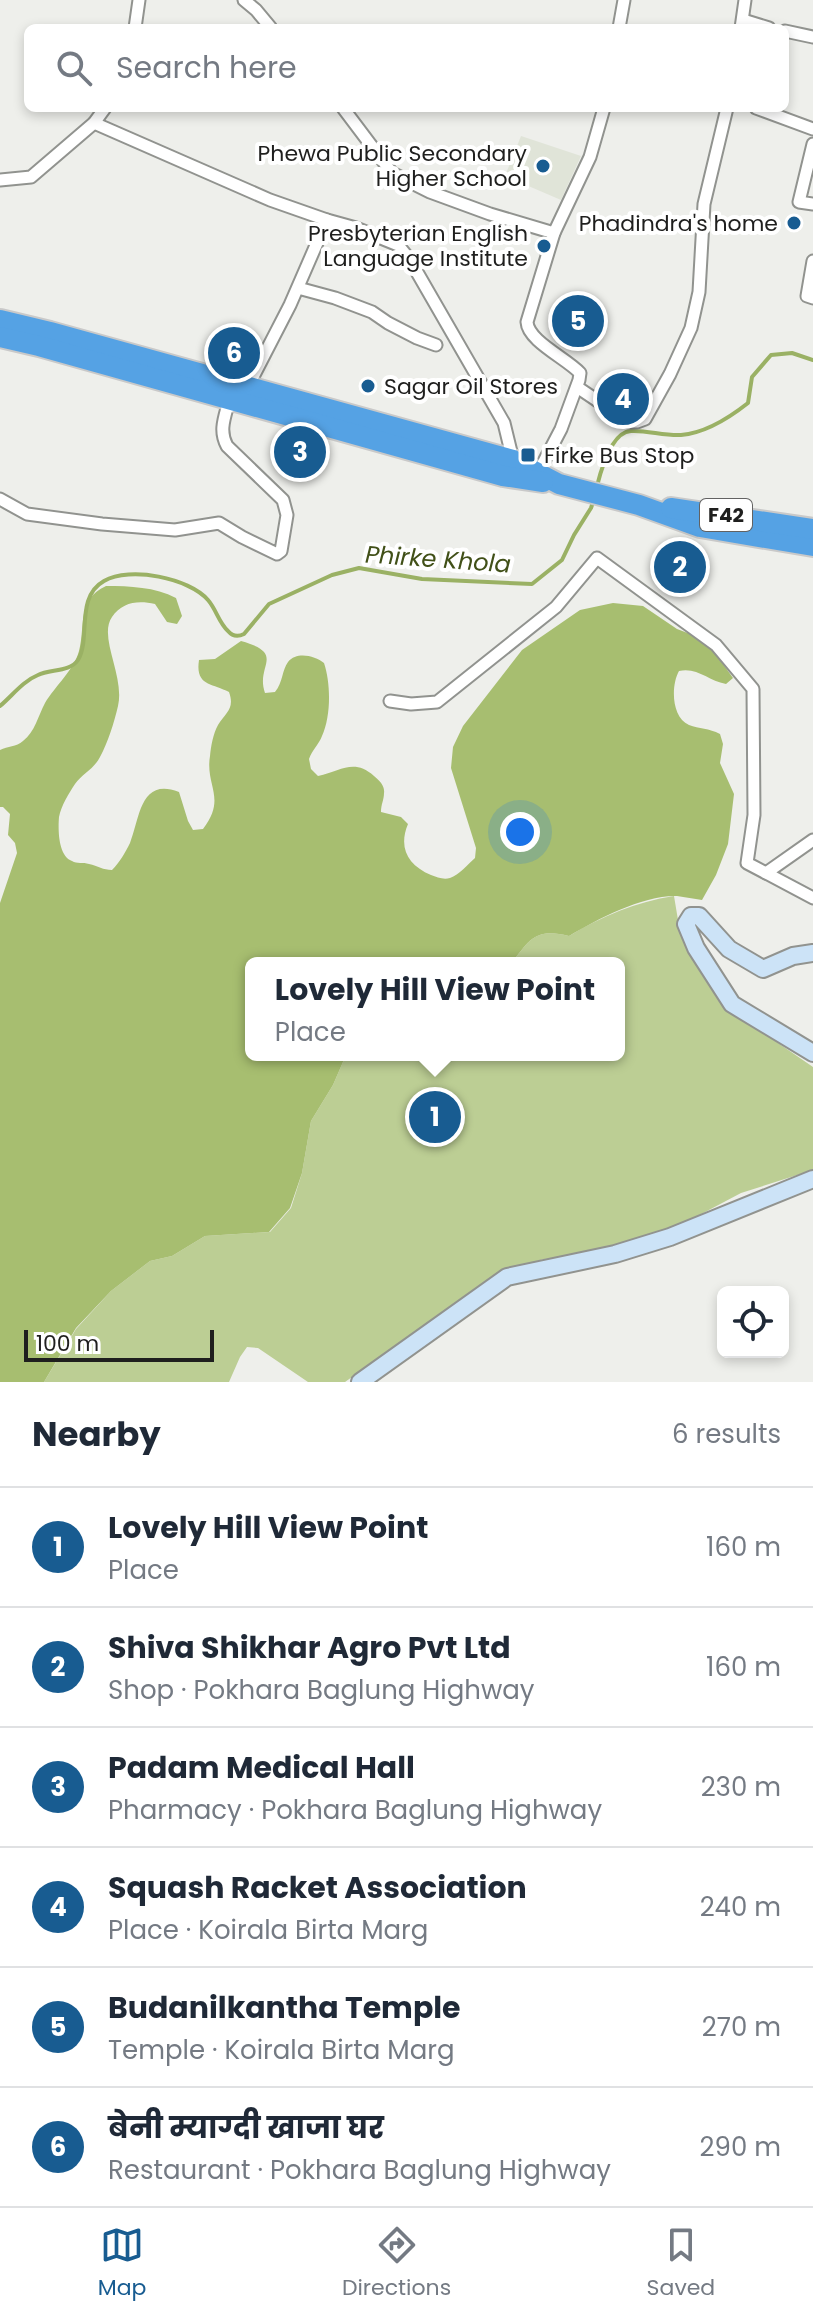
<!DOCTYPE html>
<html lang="en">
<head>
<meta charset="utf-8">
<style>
	body { margin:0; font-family:Poppins,"Noto Sans Devanagari",sans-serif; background:#f2f2f3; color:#1f2937 }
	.controls { position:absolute; right:24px; bottom:24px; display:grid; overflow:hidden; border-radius:12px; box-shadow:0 4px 12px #0003 }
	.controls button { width:72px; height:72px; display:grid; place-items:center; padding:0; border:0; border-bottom:2px solid #e0e1e3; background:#fff; color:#1f2937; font:40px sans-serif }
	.scale { position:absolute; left:24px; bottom:20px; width:190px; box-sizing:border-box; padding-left:8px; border:4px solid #1f1f1e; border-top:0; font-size:22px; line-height:28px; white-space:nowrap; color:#1f1f1e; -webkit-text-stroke:6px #fff; paint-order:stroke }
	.you { position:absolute; left:520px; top:832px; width:28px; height:28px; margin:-20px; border:6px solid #fff; border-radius:50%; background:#1a73e8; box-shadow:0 0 0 12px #1a73e833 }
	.badge { display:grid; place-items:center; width:52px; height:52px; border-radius:50%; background:#185c91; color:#fff; font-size:26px; font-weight:700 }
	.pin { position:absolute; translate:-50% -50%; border:4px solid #fff; box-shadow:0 2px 8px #0006 }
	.popup { position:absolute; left:245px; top:957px; width:380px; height:104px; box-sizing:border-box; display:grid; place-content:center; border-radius:12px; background:#fff; filter:drop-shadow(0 2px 6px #0005); font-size:26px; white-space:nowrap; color:#747a83 }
	.popup b { font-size:30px; color:#1f2937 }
	.popup::after { content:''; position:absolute; left:50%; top:100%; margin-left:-16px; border:16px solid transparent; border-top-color:#fff }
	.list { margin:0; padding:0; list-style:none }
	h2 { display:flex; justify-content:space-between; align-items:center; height:104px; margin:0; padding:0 32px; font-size:34px }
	h2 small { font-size:26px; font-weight:400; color:#747a83 }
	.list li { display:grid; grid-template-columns:52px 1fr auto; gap:24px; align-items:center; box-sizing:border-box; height:120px; padding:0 32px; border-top:2px solid #e0e1e3 }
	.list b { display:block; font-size:30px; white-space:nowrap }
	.list p { margin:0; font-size:26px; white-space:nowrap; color:#747a83 }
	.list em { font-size:26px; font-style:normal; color:#747a83 }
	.icon { flex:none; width:44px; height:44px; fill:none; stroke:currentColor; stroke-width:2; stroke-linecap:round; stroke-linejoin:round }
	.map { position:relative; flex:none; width:813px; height:1382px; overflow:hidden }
	.search { position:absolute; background:#fff; box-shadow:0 4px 12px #0003; left:24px; right:24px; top:24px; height:88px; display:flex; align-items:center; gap:20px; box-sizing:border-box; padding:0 28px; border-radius:12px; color:#747a83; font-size:30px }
	.sheet { height:824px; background:#fff }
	nav { display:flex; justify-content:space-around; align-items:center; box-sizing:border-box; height:112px; border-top:2px solid #e0e1e3; background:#fff; font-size:22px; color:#747a83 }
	nav a { display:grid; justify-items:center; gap:4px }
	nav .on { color:#185c91 }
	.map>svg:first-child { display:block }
	.built { fill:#e0e4d8 }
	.green { fill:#bcce94 }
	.forest { fill:#a7be70 }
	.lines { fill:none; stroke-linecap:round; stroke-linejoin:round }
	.stream { stroke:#9ab164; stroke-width:4 }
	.street-casing { stroke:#91938f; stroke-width:15 }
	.secondary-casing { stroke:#91938f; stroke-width:20 }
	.highway-casing { stroke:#c9c9c9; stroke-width:24 }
	.street { stroke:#fff; stroke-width:11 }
	.secondary { stroke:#cce3f7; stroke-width:16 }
	.highway { stroke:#55a2e4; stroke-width:20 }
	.poi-dot { fill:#185c91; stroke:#fff; stroke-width:3 }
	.labels { text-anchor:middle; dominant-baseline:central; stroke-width:8; stroke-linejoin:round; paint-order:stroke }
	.shield { fill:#fff; stroke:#626262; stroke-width:2 }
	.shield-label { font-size:20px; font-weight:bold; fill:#1f1f1e }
	.poi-label { font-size:22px; fill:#1f1f1e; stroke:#fff; text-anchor:end }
	.water-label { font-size:24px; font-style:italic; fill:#415018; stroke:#fff }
</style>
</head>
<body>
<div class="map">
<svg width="813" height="1382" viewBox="0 0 813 1382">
	<rect width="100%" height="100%" fill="#eeefeb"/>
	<polygon class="built" points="521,136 581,156 561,200 505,176"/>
	<path class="green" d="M674,896L678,920L688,949L721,1004L813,1067V1170L741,1193L673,1229L579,1257L544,1259L504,1271L442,1317L425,1325L345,1382H308L258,1348L247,1347L240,1357L229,1382H44L76,1329L111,1291L150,1261L172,1256L205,1236L270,1232L291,1208L302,1173L311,1121L333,1085L346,1055H619V963H512C530,938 537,928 569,936C602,916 636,902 674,896Z"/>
	<path class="forest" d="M106,586C130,586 155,587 176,598L182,616L177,624L167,622L155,604C138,600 122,602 112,617C98,637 125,676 118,706C114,723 108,742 100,757C94,769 82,774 75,784C69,793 61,806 59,817C58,829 58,856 72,861C77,864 83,862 89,864C98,866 103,870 112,870C120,862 125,853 130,843C140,818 140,777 179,792L188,821L193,830L203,829C227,798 205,786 210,756C211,746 213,734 218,725C226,712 235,709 229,692C212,683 195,686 199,660L215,659L241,641C287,654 255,665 265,693L275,692C283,682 282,670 288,662C297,651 315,656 324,663C331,684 331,716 322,736C319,744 312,750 309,759L311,769L318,776C341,771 354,758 374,776C380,781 385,786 384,793C384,800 381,804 381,812L401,817L408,824C398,848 408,865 431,875C437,877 443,880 450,878C459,875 468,864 475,858L476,848L451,768L453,747L463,726L522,650L580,610L613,603L643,606L677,629L706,640L733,678L726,684C708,681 698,667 679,671C671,685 671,717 689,725C699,729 709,728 720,734L723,744L720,763L734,794L728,844L716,875L702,900C694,899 685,897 677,896C643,895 598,919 569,936C537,928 530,938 512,963H251V1055H346L333,1085L311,1121L302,1173L290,1208L269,1232L205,1236L172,1256L150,1261L111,1291L76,1328L44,1382H0V903L17,853L15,843L8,835L10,814L3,807H0V750C8,746 16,747 23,741C35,732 38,716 45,703C55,686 74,670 79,651C86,625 76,600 106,586Z"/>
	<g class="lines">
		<g class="stream">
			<path d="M597,486C601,470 611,432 631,431C647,430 664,436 681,435C706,433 729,418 748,403L752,377L771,355L792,353L813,360"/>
			<path d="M0,706C12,696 23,681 38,675C50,669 70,672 78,660C91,639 75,597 104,581C130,566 189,578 208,600C216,609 219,623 228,631C233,637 238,637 244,634L269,604L332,575L359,568L422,579L532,584L562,560L574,535L591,508L594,499"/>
		</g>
		<defs>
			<g id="street">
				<polyline points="244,0 256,10 271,28"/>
				<polyline points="743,20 769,28"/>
				<polyline points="135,28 139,0"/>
				<polyline points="619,28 624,0"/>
				<polyline points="741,28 745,0"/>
				<polyline points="785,31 813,37"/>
				<polyline points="343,108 392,173 430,192 490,214 554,233"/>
				<polyline points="756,108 813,129"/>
				<polyline points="94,123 270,200 327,220"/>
				<polyline points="813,144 799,202 813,204"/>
				<polyline points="0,180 31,177 94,123 105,108"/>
				<polyline points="813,261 807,296 813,298"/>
				<polyline points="298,288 335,298 372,312 388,323 417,338 436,345"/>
				<polyline points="577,387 629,422 637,422 645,419 670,374 691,328 699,292 704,204 727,108"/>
				<path d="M538,473L561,429L579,380L580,373C566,358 528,341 527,322L554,233L590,157L604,108"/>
				<path d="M0,499L27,514L102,524L175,530L219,523L242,537L277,554L281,551L287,515L283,500L227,446C220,433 223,422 227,408L240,402L290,305L327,220L356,228L398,245L410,260L504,423L513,460"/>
				<polyline points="390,701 411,704 437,702 556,607 597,558 716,645 753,689 754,815 747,863 766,873"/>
				<polyline points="813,840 766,873 813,898"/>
			</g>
			<g id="secondary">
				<polyline points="813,953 793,956 763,969 729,949 699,916 691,916 686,924 696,948 732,1004 813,1053"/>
				<polyline points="360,1382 507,1277 615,1254 670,1237 813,1179"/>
			</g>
			<g id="highway">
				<polyline points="0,320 50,332 513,460 559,484 639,505 700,527 813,546"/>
				<polyline points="0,337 39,346 503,476 543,482"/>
				<polyline points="671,508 813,529"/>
			</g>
		</defs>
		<use href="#street" class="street-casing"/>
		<use href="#secondary" class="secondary-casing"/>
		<use href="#highway" class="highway-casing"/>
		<use href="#street" class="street"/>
		<use href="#secondary" class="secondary"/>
		<use href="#highway" class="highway"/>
	</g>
	<g class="poi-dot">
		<circle cx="543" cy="166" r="8"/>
		<circle cx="794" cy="223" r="8"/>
		<circle cx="544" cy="246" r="8"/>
		<circle cx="368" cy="386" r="8"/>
		<rect x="520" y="447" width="16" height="16" rx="4"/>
	</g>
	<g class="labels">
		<rect class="shield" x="700" y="499" width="52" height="32" rx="6"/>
		<g class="shield-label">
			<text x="726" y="515">F42</text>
		</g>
		<g class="poi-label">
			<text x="527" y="153">Phewa Public Secondary<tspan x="527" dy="25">Higher School</tspan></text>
			<text x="778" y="223">Phadindra's home</text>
			<text x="528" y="233">Presbyterian English<tspan x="528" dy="25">Language Institute</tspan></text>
			<text x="384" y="386" text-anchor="start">Sagar Oil Stores</text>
			<text x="544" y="455" text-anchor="start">Firke Bus Stop</text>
		</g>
		<g class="water-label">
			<text transform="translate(438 559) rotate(4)">Phirke Khola</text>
		</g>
	</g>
</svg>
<div class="controls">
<button><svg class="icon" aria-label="locate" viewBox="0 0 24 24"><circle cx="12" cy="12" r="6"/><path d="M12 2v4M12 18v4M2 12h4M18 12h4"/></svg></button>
</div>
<div class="scale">100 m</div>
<div class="you"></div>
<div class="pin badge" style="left:435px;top:1117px">1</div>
<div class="popup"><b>Lovely Hill View Point</b>Place</div>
<div class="pin badge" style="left:680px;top:567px">2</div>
<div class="pin badge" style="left:300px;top:452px">3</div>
<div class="pin badge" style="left:623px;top:399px">4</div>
<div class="pin badge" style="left:578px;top:321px">5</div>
<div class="pin badge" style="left:234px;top:353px">6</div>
<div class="search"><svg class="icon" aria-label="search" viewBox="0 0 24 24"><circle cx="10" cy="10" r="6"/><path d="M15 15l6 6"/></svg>Search here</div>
</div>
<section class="sheet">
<h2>Nearby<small>6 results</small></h2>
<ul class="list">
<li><span class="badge">1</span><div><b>Lovely Hill View Point</b><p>Place</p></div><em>160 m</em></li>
<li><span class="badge">2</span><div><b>Shiva Shikhar Agro Pvt Ltd</b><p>Shop · Pokhara Baglung Highway</p></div><em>160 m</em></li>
<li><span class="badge">3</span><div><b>Padam Medical Hall</b><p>Pharmacy · Pokhara Baglung Highway</p></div><em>230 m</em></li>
<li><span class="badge">4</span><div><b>Squash Racket Association</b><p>Place · Koirala Birta Marg</p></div><em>240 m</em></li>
<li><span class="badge">5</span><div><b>Budanilkantha Temple</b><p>Temple · Koirala Birta Marg</p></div><em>270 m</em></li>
<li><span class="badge">6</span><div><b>बेनी म्याग्दी खाजा घर</b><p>Restaurant · Pokhara Baglung Highway</p></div><em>290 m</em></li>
</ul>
</section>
<nav>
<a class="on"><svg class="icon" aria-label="map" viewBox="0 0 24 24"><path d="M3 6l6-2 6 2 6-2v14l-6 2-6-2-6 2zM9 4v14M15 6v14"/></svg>Map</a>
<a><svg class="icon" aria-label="directions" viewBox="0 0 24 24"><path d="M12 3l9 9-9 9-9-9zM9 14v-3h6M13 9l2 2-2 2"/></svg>Directions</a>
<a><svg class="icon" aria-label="saved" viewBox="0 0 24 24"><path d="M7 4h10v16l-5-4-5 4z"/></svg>Saved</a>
</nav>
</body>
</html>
